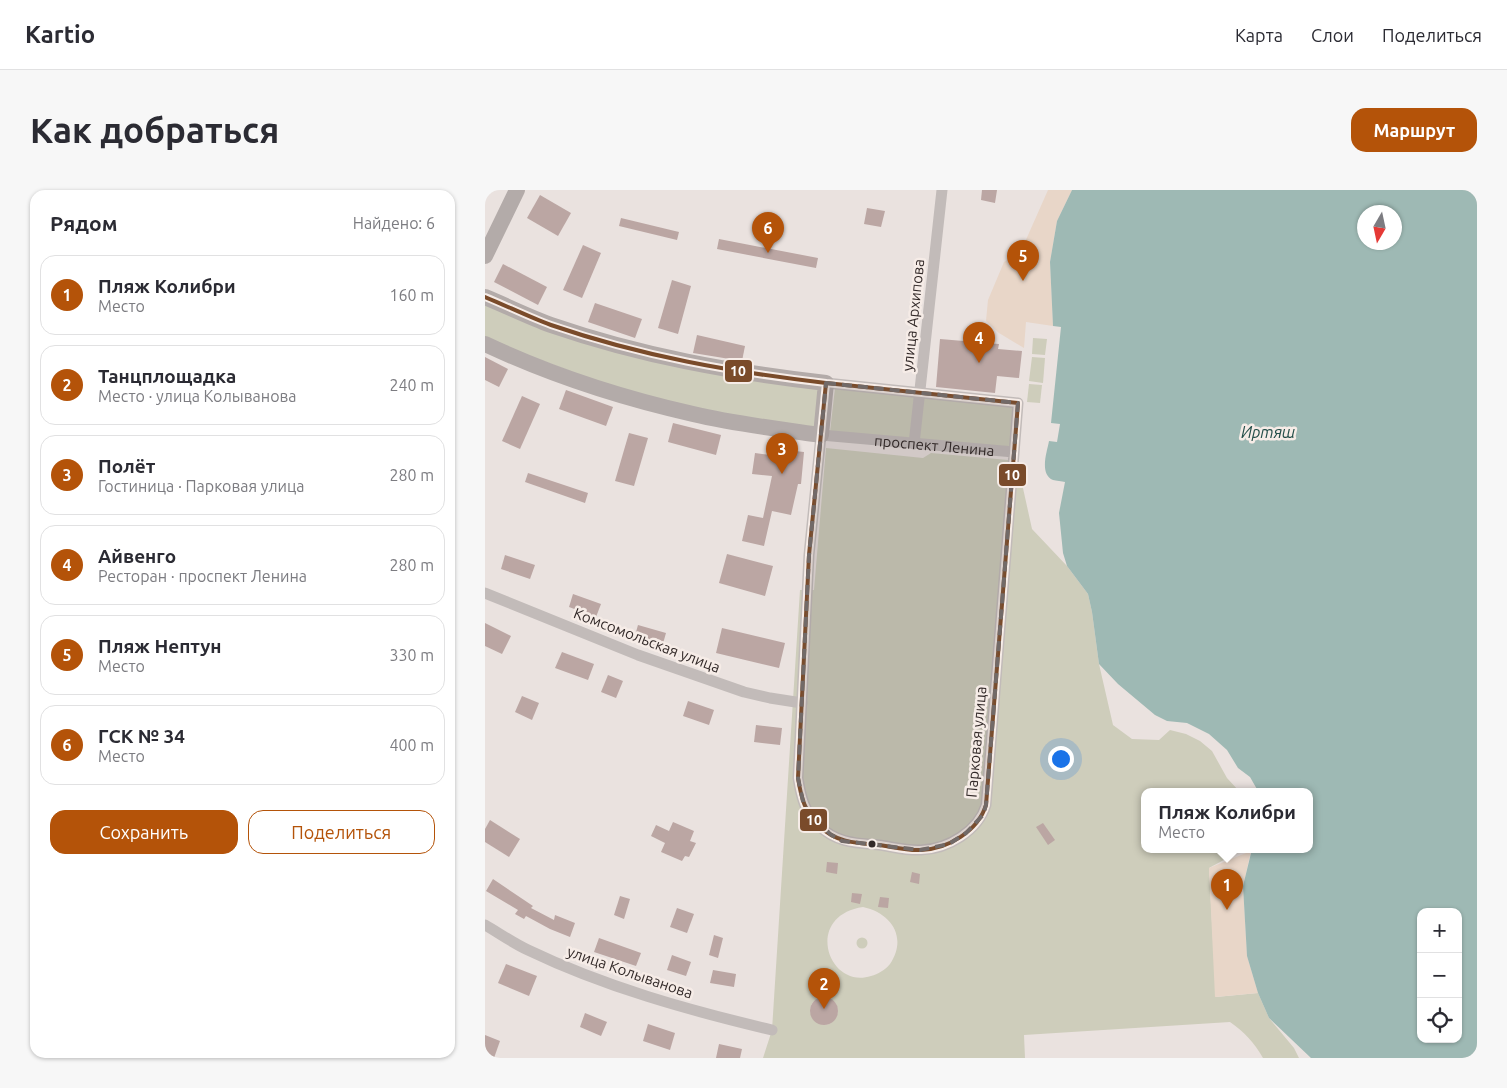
<!DOCTYPE html>
<html lang="ru">
<head>
<meta charset="utf-8">
<style>
	body { margin:0; font-family:Ubuntu,sans-serif; background:#f7f7f7; color:#2b2b33 }
	.controls { position:absolute; right:15px; bottom:15px; display:grid; overflow:hidden; border-radius:10px; box-shadow:0 1px 4px #0004 }
	.controls button { width:45px; height:45px; display:grid; place-items:center; padding:0; border:0; border-bottom:1px solid #e1e1e2; background:#fff; color:#2b2b33; font:25px sans-serif }
	.compass { position:absolute; left:872px; top:15px; width:45px; height:45px; border-radius:50%; background:#fff; box-shadow:0 1px 4px #0004; rotate:189deg }
	.you { position:absolute; left:575px; top:568px; width:18px; height:18px; margin:-12px; border:4px solid #fff; border-radius:50%; background:#1a73e8; box-shadow:0 0 0 8px #1a73e833 }
	.badge { display:grid; place-items:center; width:32px; height:32px; border-radius:50%; background:#b45309; color:#fff; font-size:16px; font-weight:700 }
	.pin { position:absolute; translate:-50% -41px; filter:drop-shadow(0 1px 2px #0008) }
	.pin::after { content:''; position:absolute; top:26px; width:18px; height:15px; background:inherit; clip-path:polygon(0 0,100% 0,50% 100%) }
	.popup { position:absolute; left:656px; top:598px; width:172px; height:65px; box-sizing:border-box; display:grid; place-content:center; border-radius:10px; background:#fff; filter:drop-shadow(0 1px 4px #0005); font-size:16px; white-space:nowrap; color:#7c7c81 }
	.popup b { font-size:19px; color:#2b2b33 }
	.popup::after { content:''; position:absolute; left:50%; top:100%; margin-left:-10px; border:10px solid transparent; border-top-color:#fff }
	.list { margin:0; padding:0; list-style:none }
	h2 { display:flex; justify-content:space-between; align-items:center; height:65px; margin:0; padding:0 20px; font-size:21px }
	h2 small { font-size:16px; font-weight:400; color:#7c7c81 }
	.list li { display:grid; grid-template-columns:32px 1fr auto; gap:15px; align-items:center; box-sizing:border-box; height:80px; margin:0 10px 10px; padding:0 10px; border:1px solid #e1e1e2; border-radius:15px }
	.list b { display:block; font-size:19px; white-space:nowrap }
	.list p { margin:0; font-size:16px; white-space:nowrap; color:#7c7c81 }
	.list em { font-size:16px; font-style:normal; color:#7c7c81 }
	.actions { display:flex; gap:10px; padding:15px 20px }
	.actions a { flex:1; padding:11px 0; border:1px solid #b45309; border-radius:15px; text-align:center; font-size:18px; color:#b45309 }
	.actions .main { background:#b45309; color:#fff }
	.icon { flex:none; width:28px; height:28px; fill:none; stroke:currentColor; stroke-width:2; stroke-linecap:round; stroke-linejoin:round }
	.map { position:relative; flex:none; width:992px; height:868px; overflow:hidden; border-radius:15px }
	header { display:flex; align-items:center; gap:30px; box-sizing:border-box; height:70px; padding:0 25px; background:#fff; border-bottom:1px solid #e1e1e2 }
	header strong { font-size:24px }
	nav { display:flex; gap:28px; margin-inline-start:auto; font-size:18px }
	.intro { display:flex; align-items:center; justify-content:space-between; box-sizing:border-box; height:120px; padding:0 30px }
	h1 { margin:0; font-size:35px }
	.button { padding:12px 22px; border-radius:15px; background:#b45309; color:#fff; font-size:18px; font-weight:700 }
	main { display:flex; gap:30px; padding:0 30px }
	aside { flex:1; background:#fff; border-radius:15px; box-shadow:0 1px 4px #0004 }
	.map>svg:first-child { display:block }
	.green { fill:#cecdbb; fill-rule:evenodd }
	.sand { fill:#e8d6c8 }
	.water { fill:#9eb9b4; fill-rule:evenodd }
	.building { fill:#bba6a3 }
	.lines { fill:none; stroke-linecap:round; stroke-linejoin:round }
	.street { stroke:#c2bbb9; stroke-width:11 }
	.secondary { stroke:#b3aba9; stroke-width:16 }
	.bus-1-casing { stroke:#f6ece7; stroke-width:8 }
	.bus-1 { stroke:#7a4b2a; stroke-width:4 }
	.marked { fill:#726a68; fill-opacity:0.2; stroke:#726a68; stroke-width:4; stroke-dasharray:10 6; stroke-linejoin:round }
	.bus-dot { fill:#322928; stroke:#f6ece7; stroke-width:2 }
	.labels { text-anchor:middle; dominant-baseline:central; stroke-width:5; stroke-linejoin:round; paint-order:stroke }
	.street-label { font-size:15px; fill:#322928; stroke:#f6ece7 }
	.water-label { font-size:16px; font-style:italic; fill:#234e49; stroke:#f6ece7 }
	.line-badge { stroke:#f6ece7; stroke-width:2 }
	.badge-label { font-size:14px; text-anchor:middle; font-weight:bold; fill:#fff }
</style>
</head>
<body>
<header>
<strong>Kartio</strong>
<nav><a>Карта</a><a>Слои</a><a>Поделиться</a></nav>
</header>
<div class="intro"><h1>Как добраться</h1><a class="button">Маршрут</a></div>
<main>
<aside>
<h2>Рядом<small>Найдено: 6</small></h2>
<ul class="list">
<li><span class="badge">1</span><div><b>Пляж Колибри</b><p>Место</p></div><em>160 m</em></li>
<li><span class="badge">2</span><div><b>Танцплощадка</b><p>Место · улица Колыванова</p></div><em>240 m</em></li>
<li><span class="badge">3</span><div><b>Полёт</b><p>Гостиница · Парковая улица</p></div><em>280 m</em></li>
<li><span class="badge">4</span><div><b>Айвенго</b><p>Ресторан · проспект Ленина</p></div><em>280 m</em></li>
<li><span class="badge">5</span><div><b>Пляж Нептун</b><p>Место</p></div><em>330 m</em></li>
<li><span class="badge">6</span><div><b>ГСК № 34</b><p>Место</p></div><em>400 m</em></li>
</ul>
<div class="actions"><a class="main">Сохранить</a><a>Поделиться</a></div>
</aside>
<div class="map">
<svg width="992" height="868" viewBox="0 0 992 868">
	<rect width="100%" height="100%" fill="#eae2df"/>
	<g class="green">
		<polygon points="0,111 64,137 336,197 332,240 257,230 149,205 0,149"/>
		<polygon points="548,148 562,149 560,165 547,164"/>
		<polygon points="547,167 560,168 558,193 544,191"/>
		<polygon points="544,194 557,195 555,213 542,212"/>
		<polygon points="350,198 431,207 427,250 345,242"/>
		<polygon points="438,207 530,216 527,259 433,251"/>
		<path d="M341,258L438,268L446,263L523,270L534,280L547,339L582,376L603,404L607,422L614,474L628,535L647,549L674,550L685,540L701,544L715,551L727,561L742,588L754,601H660V659H759L724,678L731,807L773,803L784,828L809,858L814,868H778C769,852 759,842 745,832L539,845L540,868H278L287,840L315,400H329ZM378,717C406,723 423,747 405,774C400,780 393,784 386,786C343,800 318,726 378,717ZM336,807C347,806 357,816 351,827C340,849 309,818 336,807Z"/>
		<circle cx="377" cy="753" r="5.5"/>
	</g>
	<g class="sand">
		<polygon points="563,0 587,0 572,31 565,72 568,136 541,132 539,158 514,143 501,131 503,110 519,72 536,61"/>
		<polygon points="766,661 758,696 762,766 773,803 730,807 724,678"/>
	</g>
	<path class="water" d="M587,0H992V868H826L784,828L773,803L762,766L758,696L767,659H824V601H773L765,587L753,578L742,560L724,544L702,533L682,531L670,525L633,494L614,474L607,422L603,404L582,376L578,363L574,323L580,292C577,291 571,291 568,290C554,284 562,262 564,251L572,252L575,234L566,233L576,137L568,136L565,72L572,31ZM879,22H909V52H879ZM936,722H973V849H936Z"/>
	<g class="building">
		<polygon points="497,0 512,0 510,13 496,10"/>
		<polygon points="55,5 86,23 73,46 42,28"/>
		<polygon points="382,18 400,21 396,37 379,34"/>
		<polygon points="136,28 194,42 192,50 134,36"/>
		<polygon points="234,49 333,68 331,78 232,59"/>
		<polygon points="98,55 116,63 97,108 78,100"/>
		<polygon points="18,74 62,97 53,115 9,92"/>
		<polygon points="187,90 206,96 193,144 173,138"/>
		<polygon points="110,113 157,129 150,148 103,132"/>
		<polygon points="212,145 260,156 257,171 208,163"/>
		<polygon points="455,149 514,154 513,159 537,161 534,188 512,186 510,203 451,197"/>
		<polygon points="0,167 23,179 14,197 0,190"/>
		<polygon points="81,200 128,217 121,236 74,219"/>
		<polygon points="37,206 55,214 35,259 17,251"/>
		<polygon points="188,233 236,245 231,265 183,252"/>
		<polygon points="144,243 163,248 149,296 130,291"/>
		<polygon points="301,260 319,262 316,294 313,294 306,325 287,321 279,356 257,351 263,325 278,328 287,286 267,284 270,263 286,265 287,261 300,263"/>
		<polygon points="43,283 103,303 100,313 40,292"/>
		<polygon points="242,364 288,376 280,406 234,393"/>
		<polygon points="20,365 50,375 45,389 16,379"/>
		<polygon points="88,404 116,414 111,427 84,417"/>
		<polygon points="0,433 26,446 17,464 0,456"/>
		<polygon points="153,435 181,443 177,457 149,449"/>
		<polygon points="237,438 300,453 294,478 231,463"/>
		<polygon points="77,462 109,474 103,490 70,478"/>
		<polygon points="123,485 138,491 131,508 116,502"/>
		<polygon points="37,506 54,513 47,530 30,522"/>
		<polygon points="203,511 229,520 224,535 198,526"/>
		<polygon points="271,535 297,538 295,555 269,552"/>
		<polygon points="5,630 35,649 24,667 0,652 0,639"/>
		<polygon points="188,632 209,641 205,651 211,653 204,667 200,666 197,671 176,662 180,653 166,646 171,635 184,641"/>
		<polygon points="558,633 570,650 563,655 551,637"/>
		<polygon points="342,672 353,673 352,684 341,682"/>
		<polygon points="427,682 435,684 434,694 425,692"/>
		<polygon points="8,689 48,716 46,718 69,730 70,725 90,733 85,747 65,739 41,726 39,729 30,724 33,720 1,701"/>
		<polygon points="367,703 377,704 375,714 366,712"/>
		<polygon points="135,706 145,709 139,729 129,725"/>
		<polygon points="395,707 404,708 403,718 393,717"/>
		<polygon points="192,718 209,724 202,743 185,737"/>
		<polygon points="229,745 238,748 233,768 224,765"/>
		<polygon points="114,748 156,763 151,776 109,762"/>
		<polygon points="187,765 206,772 201,786 182,780"/>
		<polygon points="21,774 52,786 44,806 13,793"/>
		<polygon points="228,780 251,784 249,797 225,793"/>
		<circle cx="339" cy="821" r="14"/>
		<polygon points="100,823 122,832 116,846 95,837"/>
		<polygon points="163,834 190,843 185,860 158,851"/>
		<polygon points="0,845 15,851 9,868 0,865"/>
		<polygon points="234,854 257,859 255,868 231,868"/>
	</g>
	<g class="lines">
		<g class="street">
			<path id="s1" d="M341,193L533,213L501,615C493,641 463,659 436,660C423,661 408,657 394,655C371,653 352,653 334,636C320,623 316,607 313,588L324,365L336,245L529,262"/>
			<polyline points="429,254 457,0"/>
			<polyline points="0,403 153,465 259,502 285,508 317,513"/>
			<path d="M0,735C14,743 28,753 43,760C120,797 203,820 287,840"/>
		</g>
		<g class="secondary">
			<polyline points="0,66 32,0"/>
			<path d="M0,107C22,116 44,127 66,135C156,166 246,182 341,193L336,245C293,239 250,234 208,224C137,208 66,185 0,154"/>
		</g>
		<defs>
			<path id="bus-1" d="M0,107C22,116 44,127 66,135C156,166 246,182 341,193L324,365L313,588C316,607 320,623 334,636C352,653 371,653 394,655C408,657 423,661 436,660C463,659 493,641 501,615L533,213L341,193"/>
		</defs>
		<use href="#bus-1" class="bus-1-casing"/>
		<use href="#bus-1" class="bus-1"/>
	</g>
	<path class="marked" d="M341,193L533,213L501,615L498,625L481,643L464,654L435,660L357,651L345,644L319,616L313,588L324,365Z"/>
	<circle class="bus-dot" cx="387" cy="654" r="4.5"/>
	<g class="labels">
		<g class="street-label">
			<text transform="translate(428 125) rotate(-84)">улица Архипова</text>
			<text stroke="none"><textPath href="#s1" startOffset="1298">проспект Ленина</textPath></text>
			<text transform="translate(162 450) rotate(21)">Комсомольская улица</text>
			<text transform="translate(491 552) rotate(-85)">Парковая улица</text>
			<text transform="translate(145 782) rotate(19)">улица Колыванова</text>
		</g>
		<g class="water-label">
			<text x="783" y="242">Иртяш</text>
		</g>
	</g>
	<g class="line-badge">
		<rect x="239" y="169" width="29" height="24" rx="5" fill="#7a4b2a"/>
		<rect x="513" y="273" width="29" height="24" rx="5" fill="#7a4b2a"/>
		<rect x="314" y="618" width="29" height="24" rx="5" fill="#7a4b2a"/>
	</g>
	<g class="badge-label">
		<text x="253" y="186">10</text>
		<text x="527" y="290">10</text>
		<text x="329" y="635">10</text>
	</g>
</svg>
<div class="controls">
<button>+</button>
<button>−</button>
<button><svg class="icon" aria-label="locate" viewBox="0 0 24 24"><circle cx="12" cy="12" r="6"/><path d="M12 2v4M12 18v4M2 12h4M18 12h4"/></svg></button>
</div>
<svg class="compass" viewBox="-18 -18 36 36"><path d="M0-13l5 13h-10z" fill="#e53935"/><path d="M0 13l5-13h-10z" fill="#7c7c81"/></svg>
<div class="you"></div>
<div class="pin badge" style="left:742px;top:720px">1</div>
<div class="popup"><b>Пляж Колибри</b>Место</div>
<div class="pin badge" style="left:339px;top:819px">2</div>
<div class="pin badge" style="left:297px;top:284px">3</div>
<div class="pin badge" style="left:494px;top:173px">4</div>
<div class="pin badge" style="left:538px;top:91px">5</div>
<div class="pin badge" style="left:283px;top:63px">6</div>
</div>
</main>
</body>
</html>
